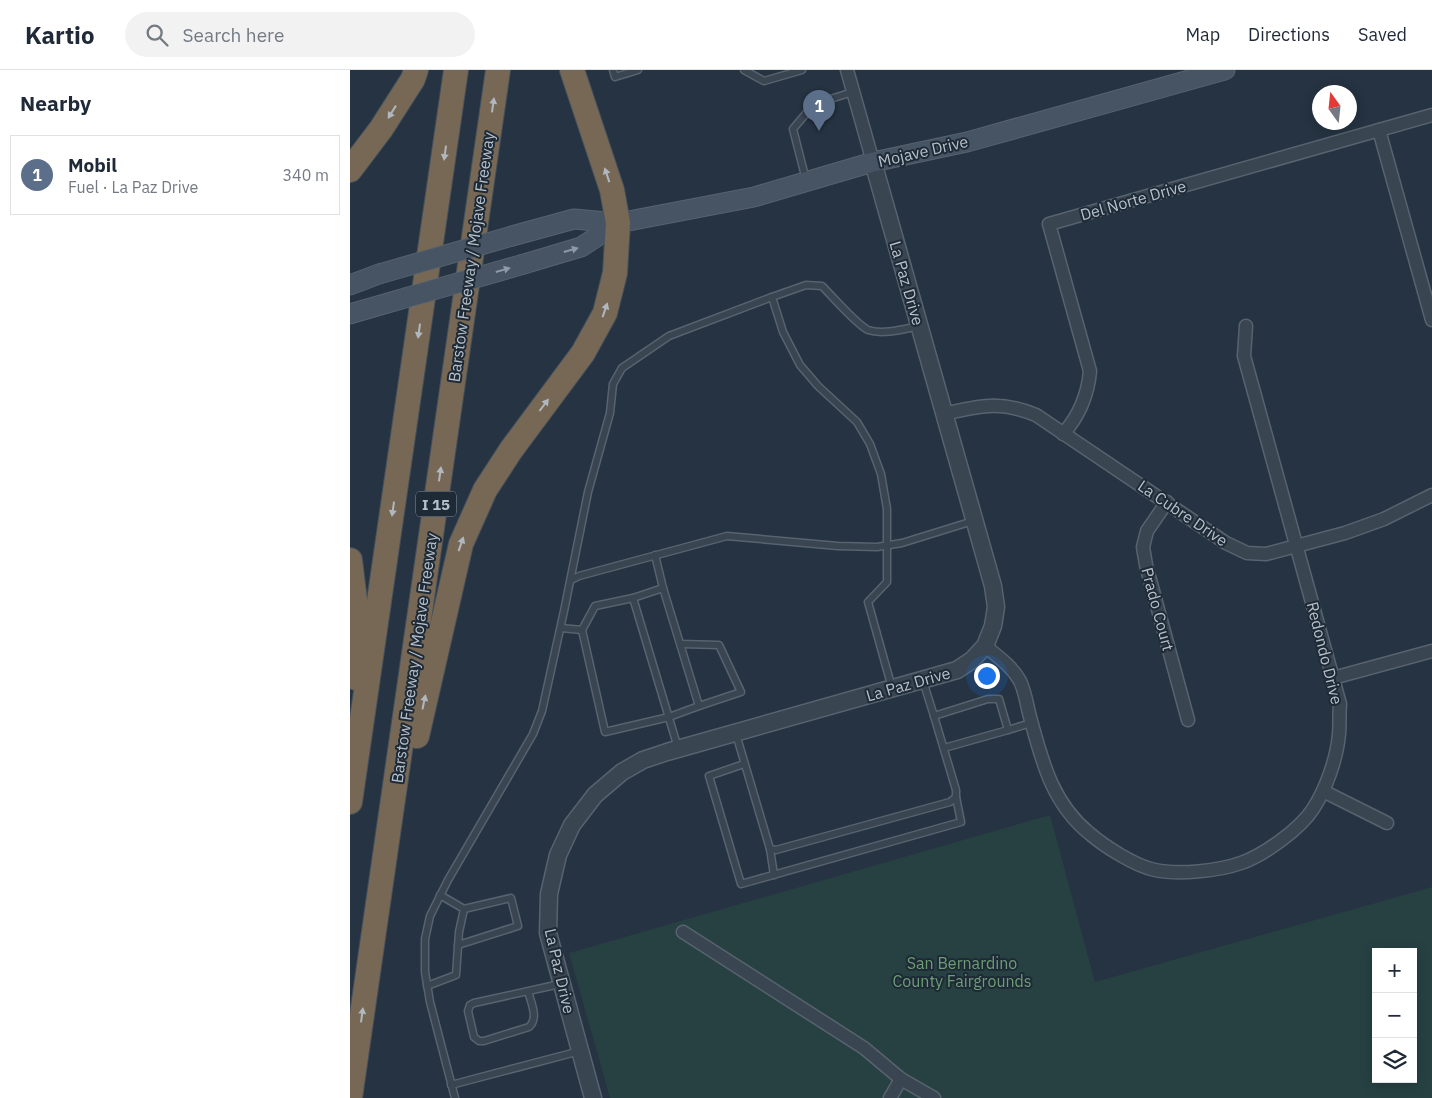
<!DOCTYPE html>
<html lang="en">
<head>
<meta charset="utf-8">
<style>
	body { margin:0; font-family:"IBM Plex Sans",sans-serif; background:#f2f2f3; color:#1f2937 }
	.controls { position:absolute; right:15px; bottom:15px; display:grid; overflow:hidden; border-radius:0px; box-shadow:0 2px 12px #0003 }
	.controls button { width:45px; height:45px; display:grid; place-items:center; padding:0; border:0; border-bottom:1px solid #e0e1e3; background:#fff; color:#1f2937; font:25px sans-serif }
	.compass { position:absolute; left:962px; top:15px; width:45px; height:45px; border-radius:50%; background:#fff; box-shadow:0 2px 12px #0003; rotate:345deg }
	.you { position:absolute; left:636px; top:605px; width:18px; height:18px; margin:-12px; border:4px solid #fff; border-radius:50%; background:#1a73e8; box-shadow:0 0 0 8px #1a73e833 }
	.badge { display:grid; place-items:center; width:32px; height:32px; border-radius:50%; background:#506c8f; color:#fff; font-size:16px; font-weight:700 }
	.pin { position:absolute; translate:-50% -41px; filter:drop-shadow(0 1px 2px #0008) }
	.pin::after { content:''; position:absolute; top:26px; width:18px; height:15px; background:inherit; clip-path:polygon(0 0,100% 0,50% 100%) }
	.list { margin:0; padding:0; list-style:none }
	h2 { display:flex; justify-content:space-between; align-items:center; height:65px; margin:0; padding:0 20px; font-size:21px }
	h2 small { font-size:16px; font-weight:400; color:#747a83 }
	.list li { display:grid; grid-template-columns:32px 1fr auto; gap:15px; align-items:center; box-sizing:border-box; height:80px; margin:0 10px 10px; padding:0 10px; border:1px solid #e0e1e3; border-radius:0px }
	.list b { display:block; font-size:19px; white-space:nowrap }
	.list p { margin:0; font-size:16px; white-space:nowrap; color:#747a83 }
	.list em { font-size:16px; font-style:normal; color:#747a83 }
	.icon { flex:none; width:28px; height:28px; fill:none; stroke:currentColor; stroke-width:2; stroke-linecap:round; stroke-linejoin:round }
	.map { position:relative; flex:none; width:1082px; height:1028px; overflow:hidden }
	header { display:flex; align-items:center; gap:30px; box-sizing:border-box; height:70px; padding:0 25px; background:#fff; border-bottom:1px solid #e0e1e3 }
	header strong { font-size:24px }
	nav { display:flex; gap:28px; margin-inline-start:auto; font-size:18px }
	.search { width:350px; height:45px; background:#f2f2f3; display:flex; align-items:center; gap:12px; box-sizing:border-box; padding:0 18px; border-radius:28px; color:#747a83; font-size:19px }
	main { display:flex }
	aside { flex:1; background:#fff }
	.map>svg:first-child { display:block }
	.green { fill:#274142; fill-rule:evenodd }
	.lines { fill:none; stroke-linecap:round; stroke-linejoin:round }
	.service-casing { stroke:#57636e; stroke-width:9 }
	.minor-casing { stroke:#57636e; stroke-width:15 }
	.tertiary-casing { stroke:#57636e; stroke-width:19 }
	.secondary-casing { stroke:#57636e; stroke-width:21 }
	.motorway-casing { stroke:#44505b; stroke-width:26 }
	.service { stroke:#394551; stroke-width:6 }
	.minor { stroke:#394551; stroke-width:12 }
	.tertiary { stroke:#394551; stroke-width:16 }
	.secondary { stroke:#475464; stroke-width:19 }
	.motorway { stroke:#776856; stroke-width:24 }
	.secondary-bridge-casing { stroke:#57636e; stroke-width:21; stroke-linecap:butt }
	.secondary-bridge { stroke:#475464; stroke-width:19 }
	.oneway { fill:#b0b7bf }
	.oneway2 { fill:#8f9aa7 }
	.labels { text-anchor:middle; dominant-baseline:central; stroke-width:4; stroke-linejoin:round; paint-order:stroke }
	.shield { fill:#1e2a36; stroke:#88939e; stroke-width:1 }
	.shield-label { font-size:15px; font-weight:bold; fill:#b6c0cb }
	.street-label { font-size:16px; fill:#b6c0cb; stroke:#1e2a36 }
	.park-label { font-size:16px; fill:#6d9d74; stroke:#1e2a36 }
</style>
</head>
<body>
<header>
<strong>Kartio</strong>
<div class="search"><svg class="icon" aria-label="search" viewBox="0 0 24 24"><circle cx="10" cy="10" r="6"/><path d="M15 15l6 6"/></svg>Search here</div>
<nav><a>Map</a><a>Directions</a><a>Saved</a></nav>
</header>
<main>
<aside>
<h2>Nearby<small></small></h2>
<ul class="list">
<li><span class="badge" style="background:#5c6f8a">1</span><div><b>Mobil</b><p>Fuel · La Paz Drive</p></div><em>340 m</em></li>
</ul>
</aside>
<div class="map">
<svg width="1082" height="1028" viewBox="0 0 1082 1028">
	<rect width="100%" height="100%" fill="#253342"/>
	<path class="green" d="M700,745L745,912L1082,817V1028H260L219,883ZM1026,882H1063V1009H1026Z"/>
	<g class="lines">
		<defs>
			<g id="service">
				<polyline points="263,0 265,7 288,0"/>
				<polyline points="394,0 414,11 452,0"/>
				<polyline points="456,110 443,59 464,34 503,22"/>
				<polyline points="305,485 313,518 283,528 328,678"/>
				<polyline points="221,510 229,506 377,466 488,476 527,477 552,473 623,451"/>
				<polyline points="211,558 232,560 245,536 283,528"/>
				<polyline points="232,560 255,662 319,647 349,636 313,518"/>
				<polyline points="331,574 369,575 391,622 349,636"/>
				<polyline points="573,611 584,646 638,629 649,629 658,660 681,653"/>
				<path d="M542,618L518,532L537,512V439L531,404L520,374L507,352L468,316L450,295L433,262L422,227L456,215L472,216C482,226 507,255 518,260C533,265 554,259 569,256"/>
				<polyline points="386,664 420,779 426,780 600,732 606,727 606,720 584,646"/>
				<polyline points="594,678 658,660"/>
				<polyline points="394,694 359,706 391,814 611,752 606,727"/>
				<polyline points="420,779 424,805"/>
				<polyline points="108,875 168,856 161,828 114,839"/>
				<polyline points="77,916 106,905 109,862 114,839 90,825"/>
				<path d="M178,921C181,933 189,948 179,957L134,971H129L124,967L118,941L120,935L124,933L210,914"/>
				<polyline points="101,1015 230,981"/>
				<polyline points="105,1028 80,932 75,902 75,869 80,846 98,810 183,664 192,641 214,541 238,422 260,343 263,314 272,298 319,266 422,227"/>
			</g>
			<g id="minor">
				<polyline points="497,0 523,92"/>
				<polyline points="1029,60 1082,250"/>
				<path d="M593,344C630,336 649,330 686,345L876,473L897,483L916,484L995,463L1034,449L1082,425"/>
				<path d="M713,364C729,346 738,324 740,301L699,154L1082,45"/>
				<polyline points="817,432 797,461 793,477 796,495 838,650"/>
				<path d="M635,576C647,586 662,596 670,611C675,621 677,636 680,647C692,691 702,733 739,763C754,776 785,796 805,800C829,805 868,801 891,793C914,785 950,759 963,739C976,719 987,688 989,664C990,654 989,644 990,634L894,286L896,256"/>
				<polyline points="983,608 1082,581"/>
				<polyline points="973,721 1037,753"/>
				<polyline points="333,862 514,978 551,1009 584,1028"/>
				<polyline points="540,1028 551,1009"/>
			</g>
			<polyline id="tertiary" points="243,1028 198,863 199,824 208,785 222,755 245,725 272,702 293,690 317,682 607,600 622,590 635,576 643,556 646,537 643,516 523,92"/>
			<g id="secondary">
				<polyline points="162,166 224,149 268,153 404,127 523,92 617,72 875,0"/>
				<polyline points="174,194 231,177 268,153"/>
				<polyline points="0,215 29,204"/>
				<polyline points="0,244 55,228"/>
			</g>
			<g id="motorway">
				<polyline points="0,100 31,59 63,9 66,0"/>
				<polyline points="0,490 6,539 6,608"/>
				<polyline points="67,666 111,474 135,420 161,380 233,283 255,243 265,203 268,153 262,120 222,0"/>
				<polyline points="0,732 106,0"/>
				<polyline points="0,1028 148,0"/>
			</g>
		</defs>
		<use href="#service" class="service-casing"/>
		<use href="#minor" class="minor-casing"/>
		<use href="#tertiary" class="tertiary-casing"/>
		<use href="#secondary" class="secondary-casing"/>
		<use href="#motorway" class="motorway-casing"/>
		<use href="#service" class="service"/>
		<use href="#minor" class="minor"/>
		<use href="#tertiary" class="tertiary"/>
		<use href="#secondary" class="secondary"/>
		<use href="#motorway" class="motorway"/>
		<defs>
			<g id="secondary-bridge">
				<polyline points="29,204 162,166"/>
				<polyline points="55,228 174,194"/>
			</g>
		</defs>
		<use href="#secondary-bridge" class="secondary-bridge-casing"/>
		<use href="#secondary-bridge" class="secondary-bridge"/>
	</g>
	<defs><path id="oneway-solid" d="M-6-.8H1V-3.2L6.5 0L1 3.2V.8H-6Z" transform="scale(1.25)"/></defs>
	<g class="oneway">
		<use href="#oneway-solid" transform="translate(143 35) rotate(-82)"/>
		<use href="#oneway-solid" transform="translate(42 42) rotate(122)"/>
		<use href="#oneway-solid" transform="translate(95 83) rotate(98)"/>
		<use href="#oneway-solid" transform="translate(257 105) rotate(-108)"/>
		<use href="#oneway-solid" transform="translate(255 240) rotate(-71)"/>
		<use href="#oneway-solid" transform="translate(69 261) rotate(98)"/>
		<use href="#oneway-solid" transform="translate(194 335) rotate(-53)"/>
		<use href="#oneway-solid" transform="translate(90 404) rotate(-82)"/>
		<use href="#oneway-solid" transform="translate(43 439) rotate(98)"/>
		<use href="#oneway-solid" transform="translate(111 474) rotate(-71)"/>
		<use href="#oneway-solid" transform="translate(74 632) rotate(-78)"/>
		<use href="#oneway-solid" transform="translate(12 945) rotate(-82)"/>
	</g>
	<g class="oneway2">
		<use href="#oneway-solid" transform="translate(221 180) rotate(-16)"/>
		<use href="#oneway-solid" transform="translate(153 200) rotate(-16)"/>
	</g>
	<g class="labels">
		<rect class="shield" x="66" y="421.5" width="40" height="25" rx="4"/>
		<g class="shield-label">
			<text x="86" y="434">I 15</text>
		</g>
		<g class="street-label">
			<text transform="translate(573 81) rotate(-13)">Mojave Drive</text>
			<text transform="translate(783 130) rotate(-16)">Del Norte Drive</text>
			<text transform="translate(121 187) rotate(-82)">Barstow Freeway / Mojave Freeway</text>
			<text transform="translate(557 213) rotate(74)">La Paz Drive</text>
			<text transform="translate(833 443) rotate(34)">La Cubre Drive</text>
			<text transform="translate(808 539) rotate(75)">Prado Court</text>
			<text transform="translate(975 583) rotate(76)">Redondo Drive</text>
			<text transform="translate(64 588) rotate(-82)">Barstow Freeway / Mojave Freeway</text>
			<text transform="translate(558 614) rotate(-16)">La Paz Drive</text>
			<text transform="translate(210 901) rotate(77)">La Paz Drive</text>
		</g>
		<g class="park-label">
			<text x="612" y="893">San Bernardino<tspan x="612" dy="18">County Fairgrounds</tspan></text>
		</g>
	</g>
</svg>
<div class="controls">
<button>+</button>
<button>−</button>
<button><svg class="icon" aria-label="layers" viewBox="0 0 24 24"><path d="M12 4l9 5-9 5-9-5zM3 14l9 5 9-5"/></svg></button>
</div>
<svg class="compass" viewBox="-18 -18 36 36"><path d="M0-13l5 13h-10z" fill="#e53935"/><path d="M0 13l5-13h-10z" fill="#747a83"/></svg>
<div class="you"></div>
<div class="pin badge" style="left:469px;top:61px;background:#5c6f8a">1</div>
</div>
</main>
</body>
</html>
